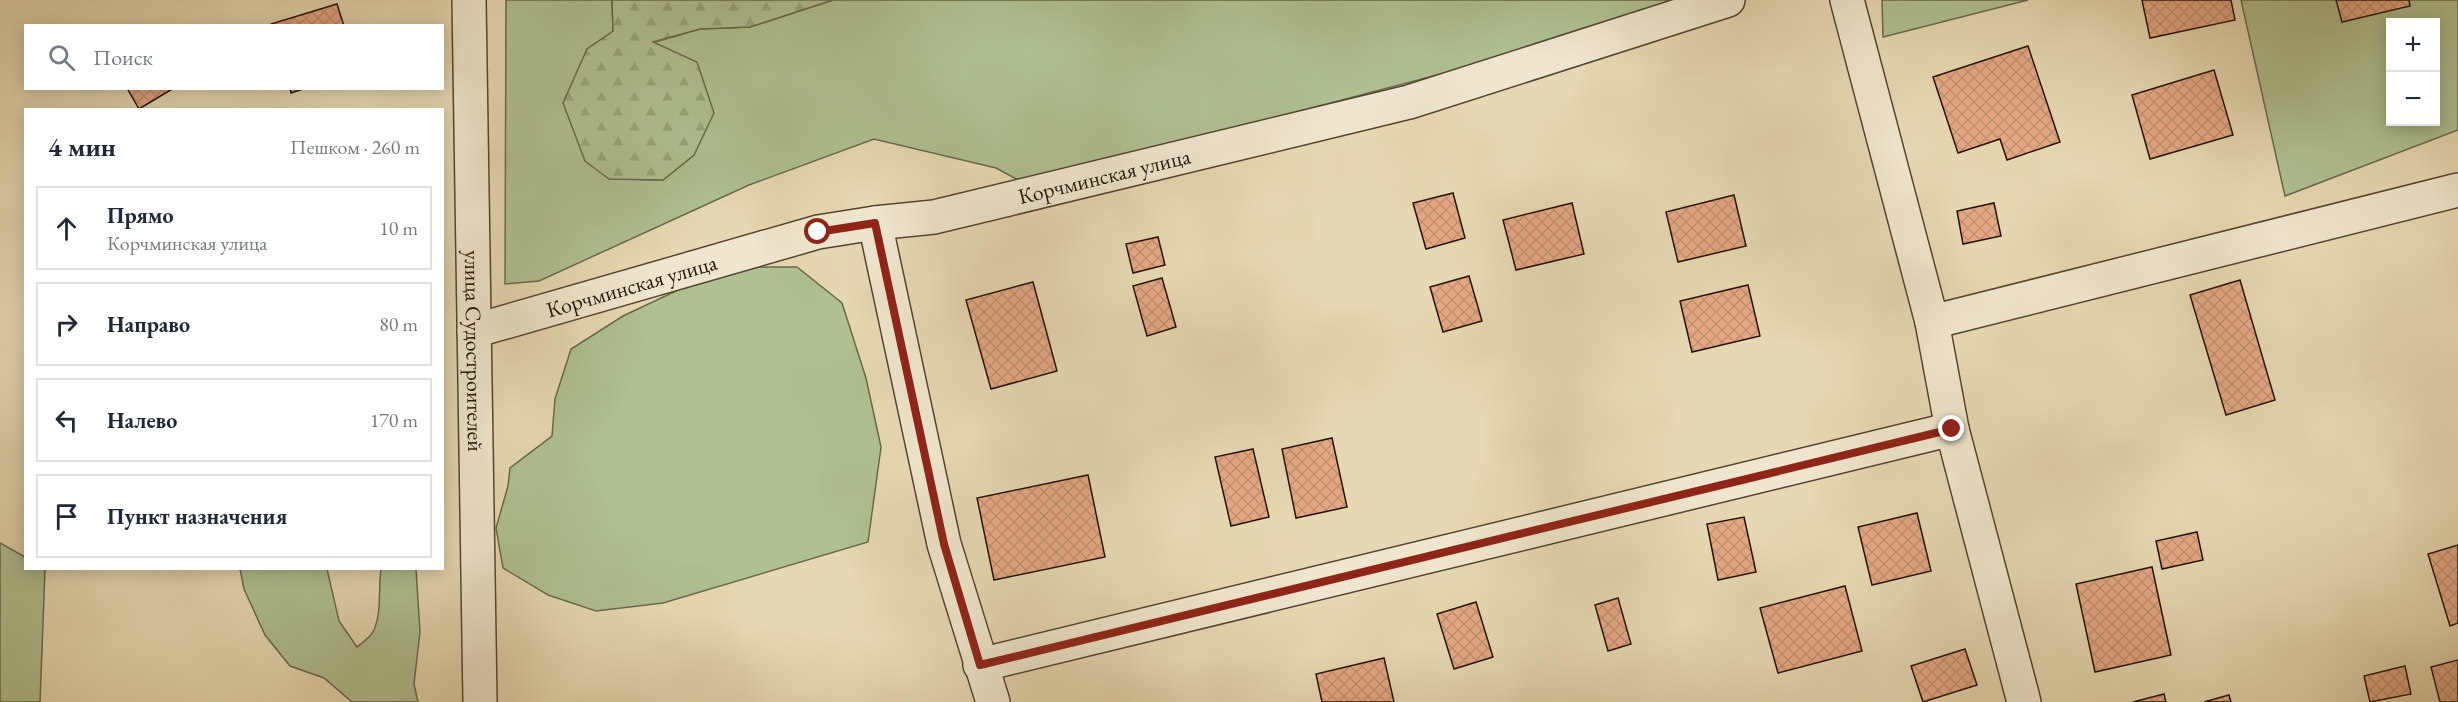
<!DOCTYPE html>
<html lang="ru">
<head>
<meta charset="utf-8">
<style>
	body { margin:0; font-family:"EB Garamond",serif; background:#f2f2f3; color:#1f2937 }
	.controls { position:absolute; right:18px; top:18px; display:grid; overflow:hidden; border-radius:0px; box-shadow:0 3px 15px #0003 }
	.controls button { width:54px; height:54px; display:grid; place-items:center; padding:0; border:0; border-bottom:2px solid #e0e1e3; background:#fff; color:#1f2937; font:30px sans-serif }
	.stop { position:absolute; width:18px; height:18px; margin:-14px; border:4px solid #8f2418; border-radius:50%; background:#fff }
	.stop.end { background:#8f2418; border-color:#fff; box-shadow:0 2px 6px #0008 }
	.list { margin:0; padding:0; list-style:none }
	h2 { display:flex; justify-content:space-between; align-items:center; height:78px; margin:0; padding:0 24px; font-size:26px }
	h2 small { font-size:20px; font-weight:400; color:#747a83 }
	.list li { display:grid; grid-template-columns:39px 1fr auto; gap:18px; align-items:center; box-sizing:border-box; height:84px; margin:0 12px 12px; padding:0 12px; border:2px solid #e0e1e3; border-radius:0px }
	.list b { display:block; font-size:22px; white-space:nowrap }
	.list p { margin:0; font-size:20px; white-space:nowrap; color:#747a83 }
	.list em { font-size:20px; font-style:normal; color:#747a83 }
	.icon { flex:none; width:33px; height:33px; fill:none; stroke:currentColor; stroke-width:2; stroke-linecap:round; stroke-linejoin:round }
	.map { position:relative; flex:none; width:2458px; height:702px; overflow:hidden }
	.search { position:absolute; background:#fff; box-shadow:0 3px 15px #0003; left:24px; top:24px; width:420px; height:66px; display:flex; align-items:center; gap:15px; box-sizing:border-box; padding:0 21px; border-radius:0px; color:#747a83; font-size:22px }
	.panel { position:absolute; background:#fff; box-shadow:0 3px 15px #0003; left:24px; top:108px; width:420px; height:462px; border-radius:0px }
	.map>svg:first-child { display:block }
	.green { fill:#afc091; stroke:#6a694c; stroke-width:1.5; fill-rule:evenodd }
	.forest { fill:url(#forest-firs); stroke:#6a694c; stroke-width:1.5 }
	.building { fill:url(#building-cross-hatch); stroke:#261208; stroke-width:1.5 }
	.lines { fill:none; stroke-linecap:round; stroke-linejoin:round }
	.minor-casing { stroke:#564432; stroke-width:36 }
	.minor { stroke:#efe6cd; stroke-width:33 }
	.route { stroke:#8f2418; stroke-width:8 }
	.labels { text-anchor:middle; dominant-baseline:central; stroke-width:4.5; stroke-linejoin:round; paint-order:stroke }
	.street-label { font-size:22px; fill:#261208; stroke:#efe6cd }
</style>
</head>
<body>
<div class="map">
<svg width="2458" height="702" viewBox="0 0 2458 702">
	<defs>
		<pattern id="forest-firs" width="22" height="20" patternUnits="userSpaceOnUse" patternTransform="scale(1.5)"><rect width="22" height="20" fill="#afc091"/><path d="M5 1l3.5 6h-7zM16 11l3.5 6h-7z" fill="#96a47c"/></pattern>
		<pattern id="building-cross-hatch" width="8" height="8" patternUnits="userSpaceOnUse" patternTransform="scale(1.5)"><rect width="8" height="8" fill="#e4a885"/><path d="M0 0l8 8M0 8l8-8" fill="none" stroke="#c39071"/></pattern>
	</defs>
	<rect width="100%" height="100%" fill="#e6d8b2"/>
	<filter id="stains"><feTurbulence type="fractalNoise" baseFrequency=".00333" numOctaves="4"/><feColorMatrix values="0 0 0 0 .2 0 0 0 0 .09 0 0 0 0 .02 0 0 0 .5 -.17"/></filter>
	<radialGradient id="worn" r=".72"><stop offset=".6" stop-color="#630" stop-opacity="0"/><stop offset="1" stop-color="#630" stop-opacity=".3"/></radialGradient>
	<g class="green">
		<polygon points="506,0 612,0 613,32 587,49 609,179 663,180 694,155 652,43 700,29 750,27 833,0 1724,0 1024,183 996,168 874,139 749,185 539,281 505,284"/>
		<polygon points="1882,0 2028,0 1883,37"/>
		<path d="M2241,0H2458V130L2285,196ZM2390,22H2436V122H2390Z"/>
		<polygon points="758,267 797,267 842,303 866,378 881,447 868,542 663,603 596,611 548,595 503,568 496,528 508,486 510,468 552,436 555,399 571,349 623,316 678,290"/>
		<polygon points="0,543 25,557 26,568 45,569 40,702 0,702"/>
		<path d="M240,569H327L339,621L357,647C362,643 371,637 374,630C382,611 378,589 381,569H416L420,632L414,684L418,702H352L324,678L290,666L265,635L244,589Z"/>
	</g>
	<polygon class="forest" points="612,0 833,0 750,27 700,29 653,42 697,62 714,113 694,155 663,180 609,179 585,161 563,103 587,49 613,31"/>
	<g class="building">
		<polygon points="2142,0 2231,0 2235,20 2150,38"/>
		<polygon points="2336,0 2409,0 2410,6 2342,22"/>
		<polygon points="337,4 344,26 271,26 271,24"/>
		<polygon points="2028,46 2060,142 2007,160 2000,139 1958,153 1933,77"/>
		<polygon points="2214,70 2233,135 2150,159 2132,95"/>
		<polygon points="127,88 174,88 139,109"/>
		<polygon points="290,88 306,88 291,93"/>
		<polygon points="1453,193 1465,238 1426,249 1413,203"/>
		<polygon points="1734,195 1746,246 1678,262 1666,212"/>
		<polygon points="1572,203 1584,254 1516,270 1503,220"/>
		<polygon points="1994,203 2001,236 1963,244 1957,211"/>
		<polygon points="1158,237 1165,265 1133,273 1126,244"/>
		<polygon points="1469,276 1482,321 1443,332 1430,287"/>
		<polygon points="1162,278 1176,327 1147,336 1133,286"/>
		<polygon points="2240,280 2275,400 2226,415 2190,295"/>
		<polygon points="1033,282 1057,371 991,389 966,300"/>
		<polygon points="1748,285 1760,336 1692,352 1680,301"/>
		<polygon points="1332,438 1347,507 1296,518 1282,449"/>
		<polygon points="1253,449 1269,517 1231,526 1215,457"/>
		<polygon points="1088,475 1105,557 994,580 977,498"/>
		<polygon points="1917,513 1931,571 1872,585 1858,527"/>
		<polygon points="1744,517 1756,572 1718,580 1707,524"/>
		<polygon points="2197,532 2203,560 2162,569 2156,541"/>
		<polygon points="2458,545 2458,623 2450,626 2428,554"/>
		<polygon points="2152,567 2171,655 2095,672 2076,584"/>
		<polygon points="1845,586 1862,651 1778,673 1760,608"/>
		<polygon points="1618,598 1631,644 1608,651 1595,605"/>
		<polygon points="1476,602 1493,657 1454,669 1437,614"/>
		<polygon points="1965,649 1977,685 1923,702 1911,666"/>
		<polygon points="1384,658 1394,702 1322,702 1316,674"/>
		<polygon points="2458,660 2458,702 2440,702 2431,667"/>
		<polygon points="2405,666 2411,694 2370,702 2364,676"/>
		<polygon points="2164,694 2166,702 2133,702"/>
		<polygon points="2229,695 2231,702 2204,702"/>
	</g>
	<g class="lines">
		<defs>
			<g id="minor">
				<path id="s1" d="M469,0L480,702"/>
				<polyline points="1847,0 1932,322 1952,429 2024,702"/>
				<polyline points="875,223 944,544 993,702"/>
				<polyline points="1932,322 2458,190"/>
				<path id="s2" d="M474,331L818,232L875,223L934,217L1409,102L1728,0"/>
				<polyline points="980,665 1952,429"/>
			</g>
		</defs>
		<use href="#minor" class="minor-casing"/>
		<use href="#minor" class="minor"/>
	</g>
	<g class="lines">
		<polyline class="route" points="818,232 875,223 944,544 980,665 1952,429"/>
	</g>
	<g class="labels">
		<g class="street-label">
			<text stroke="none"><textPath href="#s2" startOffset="650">Корчминская улица</textPath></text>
			<text stroke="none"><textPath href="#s2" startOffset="164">Корчминская улица</textPath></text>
			<text stroke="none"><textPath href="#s1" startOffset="351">улица Судостроителей</textPath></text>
		</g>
	</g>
	<rect width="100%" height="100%" filter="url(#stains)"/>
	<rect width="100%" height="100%" fill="url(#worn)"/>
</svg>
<div class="controls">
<button>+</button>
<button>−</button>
</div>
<div class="stop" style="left:818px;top:232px"></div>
<div class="stop end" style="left:1952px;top:429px"></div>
<div class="search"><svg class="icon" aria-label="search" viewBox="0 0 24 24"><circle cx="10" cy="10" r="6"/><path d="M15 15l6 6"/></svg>Поиск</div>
<section class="panel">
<h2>4 мин<small>Пешком · 260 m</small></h2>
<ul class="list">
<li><svg class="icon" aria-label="ahead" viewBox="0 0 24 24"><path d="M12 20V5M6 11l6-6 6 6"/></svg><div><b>Прямо</b><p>Корчминская улица</p></div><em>10 m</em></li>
<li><svg class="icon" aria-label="right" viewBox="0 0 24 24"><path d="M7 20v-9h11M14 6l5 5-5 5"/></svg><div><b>Направо</b></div><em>80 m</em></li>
<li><svg class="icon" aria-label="left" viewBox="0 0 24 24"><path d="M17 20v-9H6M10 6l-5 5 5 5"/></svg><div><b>Налево</b></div><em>170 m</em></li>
<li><svg class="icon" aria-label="arrive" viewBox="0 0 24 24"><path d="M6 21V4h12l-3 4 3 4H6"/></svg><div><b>Пункт назначения</b></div></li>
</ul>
</section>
</div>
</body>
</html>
